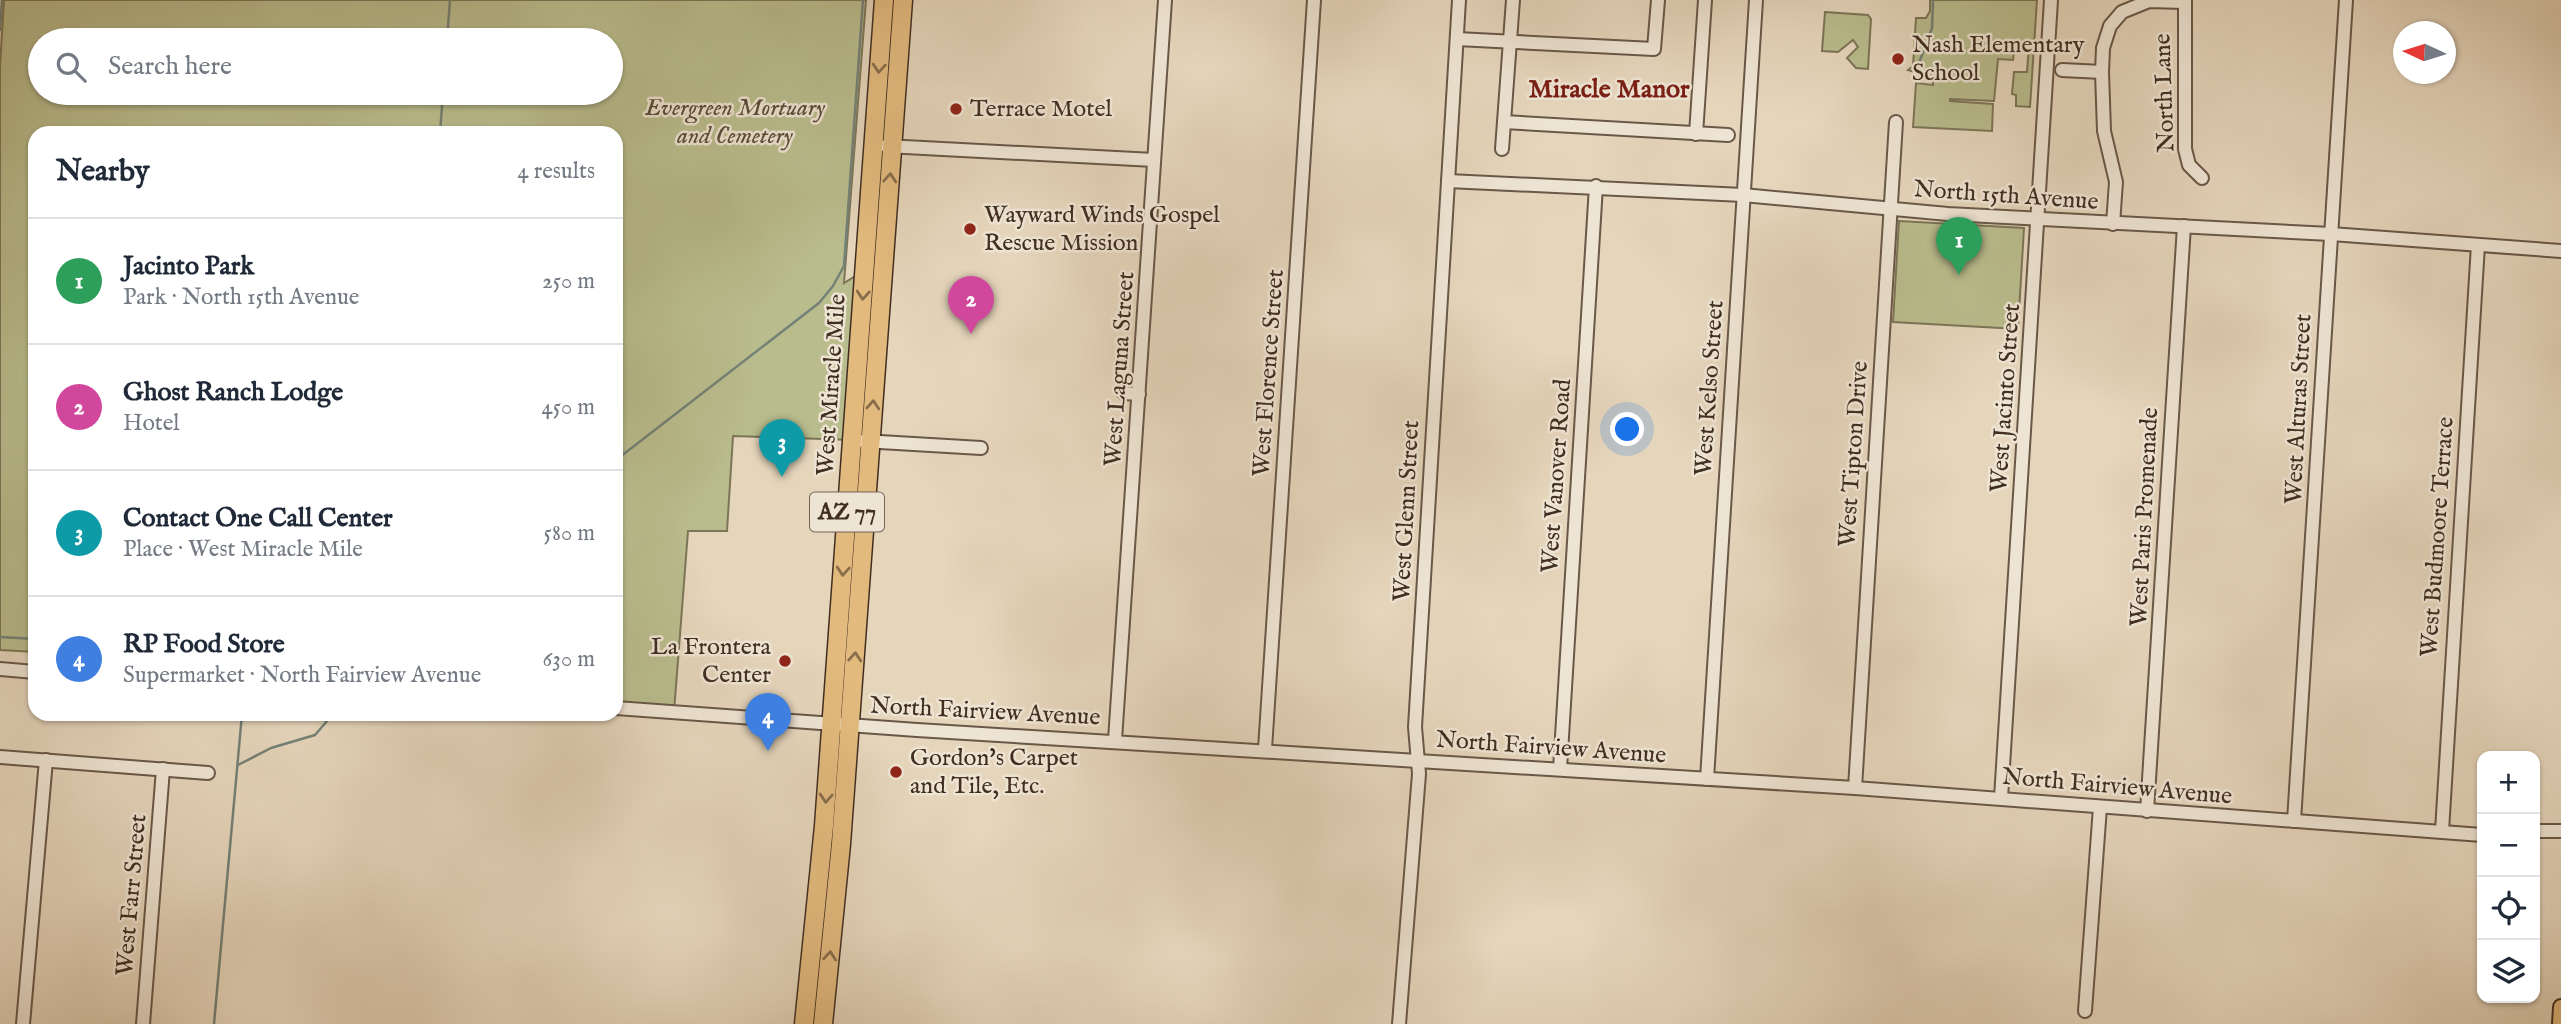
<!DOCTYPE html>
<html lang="en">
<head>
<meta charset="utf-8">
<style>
	body { margin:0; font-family:"IM FELL English",serif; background:#f6f6f7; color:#1f2937 }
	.controls { position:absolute; right:21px; bottom:21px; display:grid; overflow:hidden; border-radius:14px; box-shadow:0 2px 5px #0004 }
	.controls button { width:63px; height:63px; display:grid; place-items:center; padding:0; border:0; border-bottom:2px solid #e0e1e3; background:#fff; color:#1f2937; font:35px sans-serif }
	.compass { position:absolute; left:2393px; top:21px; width:63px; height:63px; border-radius:50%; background:#fff; box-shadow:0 2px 5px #0004; rotate:274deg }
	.you { position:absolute; left:1628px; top:430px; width:24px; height:24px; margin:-18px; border:5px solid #fff; border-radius:50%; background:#1a73e8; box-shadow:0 0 0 10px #1a73e833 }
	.badge { display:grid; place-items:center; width:46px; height:46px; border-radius:50%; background:#0b8043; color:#fff; font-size:23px; font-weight:700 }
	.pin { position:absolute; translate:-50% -58px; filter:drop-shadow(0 2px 4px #0008) }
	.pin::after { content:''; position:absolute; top:37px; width:24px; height:21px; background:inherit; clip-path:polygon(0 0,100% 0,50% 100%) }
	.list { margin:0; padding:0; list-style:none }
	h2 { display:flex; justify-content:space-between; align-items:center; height:91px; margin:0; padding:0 28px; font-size:30px }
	h2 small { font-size:23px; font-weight:400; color:#747a83 }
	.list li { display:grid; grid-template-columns:46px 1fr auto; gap:21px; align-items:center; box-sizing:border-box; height:126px; padding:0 28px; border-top:2px solid #e0e1e3 }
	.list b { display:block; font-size:26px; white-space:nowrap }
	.list p { margin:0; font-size:23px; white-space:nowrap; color:#747a83 }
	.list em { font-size:23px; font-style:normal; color:#747a83 }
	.icon { flex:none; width:38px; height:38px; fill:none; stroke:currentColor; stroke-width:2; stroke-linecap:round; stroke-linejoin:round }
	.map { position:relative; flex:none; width:2561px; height:1024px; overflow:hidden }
	.search { position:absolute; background:#fff; box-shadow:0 2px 5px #0004; left:28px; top:28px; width:595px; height:77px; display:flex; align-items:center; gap:18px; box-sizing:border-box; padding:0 24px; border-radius:38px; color:#747a83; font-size:26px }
	.panel { position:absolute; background:#fff; box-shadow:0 2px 5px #0004; left:28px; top:126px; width:595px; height:595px; border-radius:21px }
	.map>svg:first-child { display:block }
	.green { fill:#b9bc8d; stroke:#7c7557; stroke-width:2; fill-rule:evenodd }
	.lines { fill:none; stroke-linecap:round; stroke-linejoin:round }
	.stream { stroke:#748176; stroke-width:2.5 }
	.minor-casing { stroke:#695848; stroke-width:16 }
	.major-casing { stroke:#402e21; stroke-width:18 }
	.highway-casing { stroke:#402e21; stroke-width:21 }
	.minor { stroke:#eee4d3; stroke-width:12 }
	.major { stroke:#e2ba7e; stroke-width:14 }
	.highway { stroke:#e2ba7e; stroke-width:18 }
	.oneway { stroke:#896d4b }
	.poi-dot { fill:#8f2418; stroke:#eee4d3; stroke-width:2.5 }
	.labels { text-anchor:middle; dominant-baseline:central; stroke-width:5; stroke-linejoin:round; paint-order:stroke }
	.shield { fill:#eee4d3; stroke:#746556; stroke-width:2 }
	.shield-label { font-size:23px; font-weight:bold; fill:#402e21 }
	.poi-label { font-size:24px; fill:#402e21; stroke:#eee4d3; text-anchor:start }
	.street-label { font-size:24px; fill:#402e21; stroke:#eee4d3 }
	.park-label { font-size:24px; font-style:italic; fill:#584a37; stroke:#eee4d3 }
	.neighbourhood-label { font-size:26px; font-weight:bold; fill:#7a1f14; stroke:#eee4d3 }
</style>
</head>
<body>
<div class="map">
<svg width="2561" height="1024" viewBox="0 0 2561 1024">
	<rect width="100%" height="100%" fill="#e5d5bb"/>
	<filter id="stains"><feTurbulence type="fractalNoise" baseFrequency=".00286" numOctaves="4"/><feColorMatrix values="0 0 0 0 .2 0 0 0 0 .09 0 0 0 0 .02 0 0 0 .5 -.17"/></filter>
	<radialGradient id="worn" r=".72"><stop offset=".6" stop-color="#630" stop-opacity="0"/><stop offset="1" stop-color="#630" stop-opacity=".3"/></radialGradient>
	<g class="green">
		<path d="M4,0H866L844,283L865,270L852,440L733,436L727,531H688L674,712L616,708V133H35V652L0,650V66ZM40,40H611V93H40Z"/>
		<polygon points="1930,0 2037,0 2030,107 2016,106 2016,95 2012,94 2014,72 2027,72 2029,45 2015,43 2013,60 1998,59 1994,101 1950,99 1950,101 1993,104 1992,131 1913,127 1916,83 1933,85 1933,82 1926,75 1908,70 1913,66 1916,18 1926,18 1930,11"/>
		<polygon points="1825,12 1868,15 1871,19 1868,69 1856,68 1847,58 1858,47 1853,40 1838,52 1822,51"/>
		<polygon points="1899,221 2024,228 2018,329 1893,322"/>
	</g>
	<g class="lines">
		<g class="stream">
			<polyline points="0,30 2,0"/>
			<polyline points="447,40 450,0"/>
			<polyline points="1913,79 1932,28 1933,0"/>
			<polyline points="440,133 443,93"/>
			<polyline points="616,460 819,303 833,286 844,266 863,0"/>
			<polyline points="0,637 35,639"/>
			<polyline points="238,765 271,748 315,735 333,714"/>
			<polyline points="214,1024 242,714"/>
		</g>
		<defs>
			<g id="minor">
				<polyline points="2185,0 2185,149 2189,165 2202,178"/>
				<polyline points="1457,39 1654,49 1658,0"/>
				<polyline points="2062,70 2102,72"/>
				<polyline points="1504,122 1728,135"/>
				<polyline points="1696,134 1705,0"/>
				<polyline points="886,146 1154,160"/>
				<polyline points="1502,149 1513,0"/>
				<polyline points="1448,181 1743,195 1948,214 2331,234 2561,251"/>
				<polyline points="2113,224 2116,182 2104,131 2102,72 2103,48 2110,26 2122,12 2149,1 2184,2"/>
				<polyline points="1124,393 1139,394"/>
				<polyline points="863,441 981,448"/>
				<polyline points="0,669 35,672"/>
				<polyline points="616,708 917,730 1855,788 2482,835"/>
				<polyline points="1115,740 1165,0"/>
				<polyline points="1265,749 1314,0"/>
				<polyline points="0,757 208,773"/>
				<polyline points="1560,769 1596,186"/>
				<polyline points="1707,779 1756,0"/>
				<polyline points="1855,788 1896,122"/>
				<polyline points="2001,798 2051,0"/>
				<polyline points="2147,811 2184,226"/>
				<polyline points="2294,821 2346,0"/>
				<polyline points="2442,831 2478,245"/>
				<polyline points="2535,831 2561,831"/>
				<polyline points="2085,1011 2100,807"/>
				<polyline points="23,1024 46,760"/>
				<polyline points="143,1024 163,769"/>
				<polyline points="1399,1024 1419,774 1415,727 1459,0"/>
			</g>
			<polyline id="major" points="2560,1024 2561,1007"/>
			<g id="highway">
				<polyline points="804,1024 824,826 884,0"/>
				<polyline points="823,1024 841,844 903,0"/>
			</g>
		</defs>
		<use href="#minor" class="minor-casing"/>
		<use href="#major" class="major-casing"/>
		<use href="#highway" class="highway-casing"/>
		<use href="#minor" class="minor"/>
		<use href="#major" class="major"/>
		<use href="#highway" class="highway"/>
	</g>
	<defs><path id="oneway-chevron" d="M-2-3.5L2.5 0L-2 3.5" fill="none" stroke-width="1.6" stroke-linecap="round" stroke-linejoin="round" transform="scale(1.75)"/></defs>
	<g class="oneway">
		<use href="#oneway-chevron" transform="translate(879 68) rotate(94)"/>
		<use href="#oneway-chevron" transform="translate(890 178) rotate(-86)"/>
		<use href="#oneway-chevron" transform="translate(863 295) rotate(94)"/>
		<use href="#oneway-chevron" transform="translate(873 405) rotate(-86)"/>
		<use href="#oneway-chevron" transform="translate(843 571) rotate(94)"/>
		<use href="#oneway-chevron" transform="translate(855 657) rotate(-86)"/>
		<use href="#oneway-chevron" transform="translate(826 798) rotate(94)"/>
		<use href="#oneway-chevron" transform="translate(830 956) rotate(-84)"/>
	</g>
	<g class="poi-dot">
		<circle cx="1898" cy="59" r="7"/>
		<circle cx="956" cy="109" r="7"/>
		<circle cx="970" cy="229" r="7"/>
		<circle cx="785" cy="661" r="7"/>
		<circle cx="896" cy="772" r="7"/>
	</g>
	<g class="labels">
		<rect class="shield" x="810" y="492.5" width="74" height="39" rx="5"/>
		<g class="shield-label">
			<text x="847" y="512">AZ 77</text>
		</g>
		<g class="poi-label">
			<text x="1912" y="45">Nash Elementary<tspan x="1912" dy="28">School</tspan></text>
			<text x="970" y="109">Terrace Motel</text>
			<text x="984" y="215">Wayward Winds Gospel<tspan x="984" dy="28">Rescue Mission</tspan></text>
			<text x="771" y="647" text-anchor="end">La Frontera<tspan x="771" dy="28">Center</tspan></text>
			<text x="910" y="758">Gordon's Carpet<tspan x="910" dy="28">and Tile, Etc.</tspan></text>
		</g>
		<g class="street-label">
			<text transform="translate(2165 93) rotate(-92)">North Lane</text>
			<text transform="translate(2006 196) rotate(4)">North 15th Avenue</text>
			<text transform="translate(1120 369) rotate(-86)">West Laguna Street</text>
			<text transform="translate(1269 373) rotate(-86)">West Florence Street</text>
			<text transform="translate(832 385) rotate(-86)">West Miracle Mile</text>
			<text transform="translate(1710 388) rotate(-86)">West Kelso Street</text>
			<text transform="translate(2006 398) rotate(-86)">West Jacinto Street</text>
			<text transform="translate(2299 409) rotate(-87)">West Alturas Street</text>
			<text transform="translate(1854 454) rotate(-86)">West Tipton Drive</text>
			<text transform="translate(1557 476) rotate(-86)">West Vanover Road</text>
			<text transform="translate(1407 511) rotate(-87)">West Glenn Street</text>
			<text transform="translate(2145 517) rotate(-87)">West Paris Promenade</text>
			<text transform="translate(2438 537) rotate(-86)">West Budmoore Terrace</text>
			<text transform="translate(985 712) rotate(3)">North Fairview Avenue</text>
			<text transform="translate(1551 748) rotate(4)">North Fairview Avenue</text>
			<text transform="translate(2117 787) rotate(5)">North Fairview Avenue</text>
			<text transform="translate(132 895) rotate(-85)">West Farr Street</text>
		</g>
		<g class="park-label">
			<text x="735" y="108">Evergreen Mortuary<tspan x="735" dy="28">and Cemetery</tspan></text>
		</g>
		<g class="neighbourhood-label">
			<text x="1609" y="89">Miracle Manor</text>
		</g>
	</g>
	<rect width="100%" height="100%" filter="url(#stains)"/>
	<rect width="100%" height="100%" fill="url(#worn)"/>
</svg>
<div class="controls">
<button>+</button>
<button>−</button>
<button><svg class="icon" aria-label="locate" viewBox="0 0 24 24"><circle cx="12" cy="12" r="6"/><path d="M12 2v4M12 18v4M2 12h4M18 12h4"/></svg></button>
<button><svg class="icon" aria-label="layers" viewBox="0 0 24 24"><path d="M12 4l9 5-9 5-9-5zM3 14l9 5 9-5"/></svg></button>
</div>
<svg class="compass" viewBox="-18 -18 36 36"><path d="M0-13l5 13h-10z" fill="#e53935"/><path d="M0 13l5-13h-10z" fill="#747a83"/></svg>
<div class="you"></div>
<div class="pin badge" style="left:1959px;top:275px;background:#2e9e5b">1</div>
<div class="pin badge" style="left:971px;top:334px;background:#d1479c">2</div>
<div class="pin badge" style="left:782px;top:477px;background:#0f9aa8">3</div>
<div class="pin badge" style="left:768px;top:751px;background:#3f7fe0">4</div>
<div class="search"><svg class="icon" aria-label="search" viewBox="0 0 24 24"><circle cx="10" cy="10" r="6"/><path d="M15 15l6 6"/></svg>Search here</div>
<section class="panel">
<h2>Nearby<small>4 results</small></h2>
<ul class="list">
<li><span class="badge" style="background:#2e9e5b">1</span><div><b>Jacinto Park</b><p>Park · North 15th Avenue</p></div><em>250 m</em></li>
<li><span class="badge" style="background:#d1479c">2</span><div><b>Ghost Ranch Lodge</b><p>Hotel</p></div><em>450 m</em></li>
<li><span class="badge" style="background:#0f9aa8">3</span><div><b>Contact One Call Center</b><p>Place · West Miracle Mile</p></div><em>580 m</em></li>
<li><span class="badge" style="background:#3f7fe0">4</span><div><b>RP Food Store</b><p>Supermarket · North Fairview Avenue</p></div><em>630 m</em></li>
</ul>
</section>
</div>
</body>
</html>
